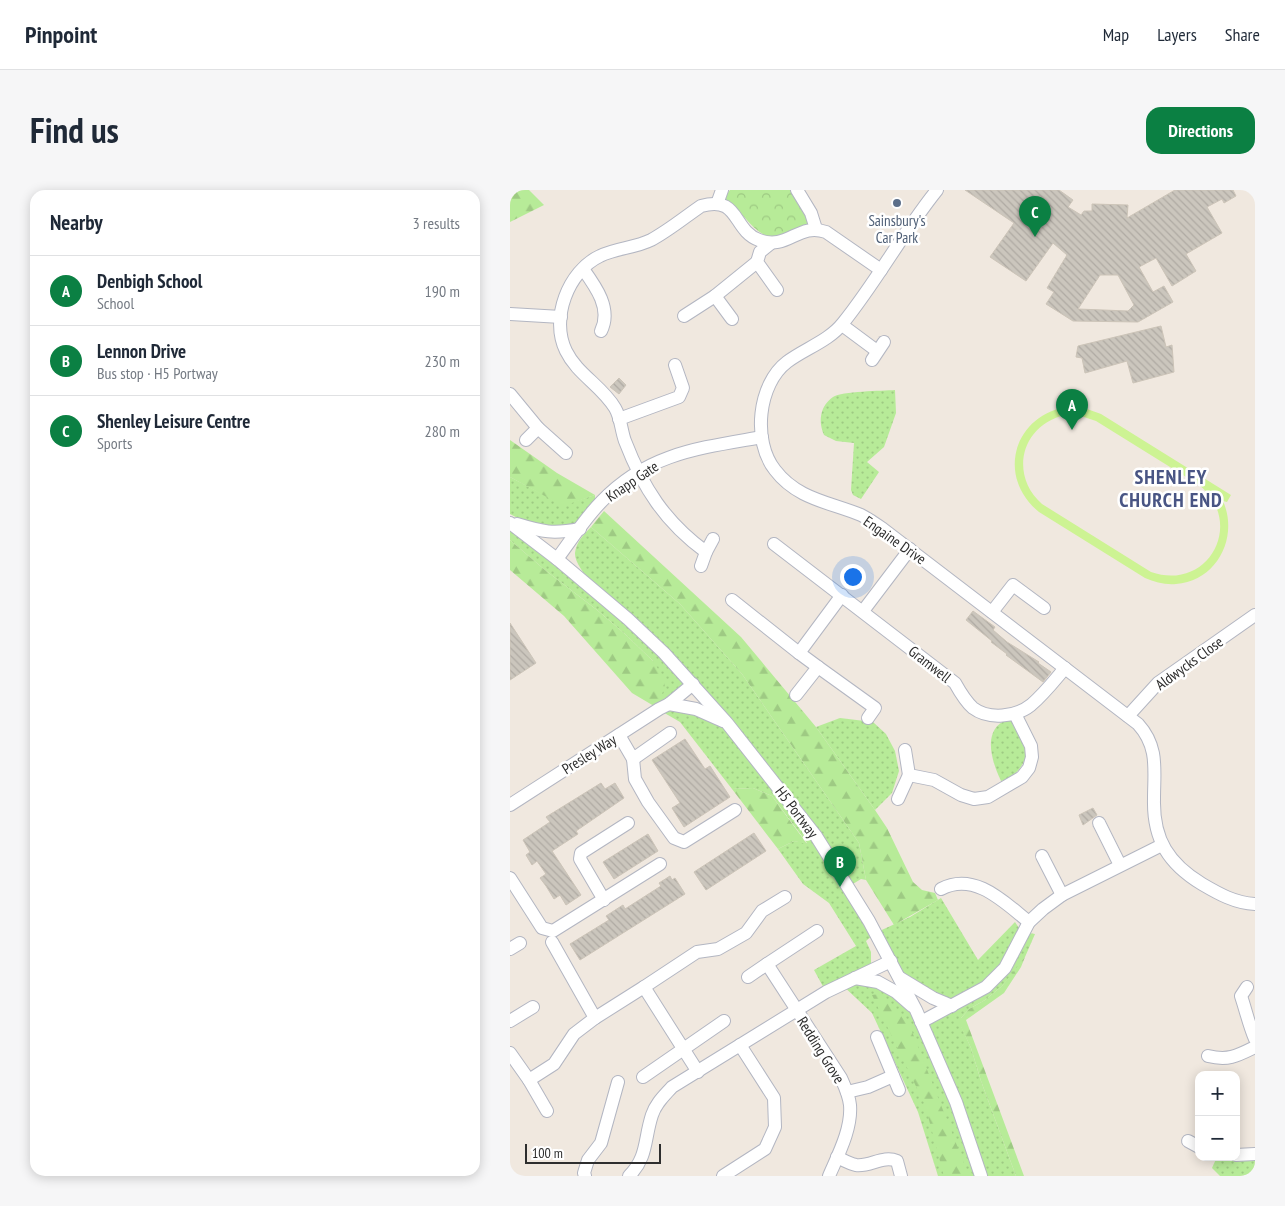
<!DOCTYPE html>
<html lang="en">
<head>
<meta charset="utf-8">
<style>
	body { margin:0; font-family:"PT Sans Narrow",sans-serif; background:#f6f6f7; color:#1f2937 }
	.controls { position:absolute; right:15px; bottom:15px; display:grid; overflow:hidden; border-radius:10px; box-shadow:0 2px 12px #0003 }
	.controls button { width:45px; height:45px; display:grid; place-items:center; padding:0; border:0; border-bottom:1px solid #e0e1e3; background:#fff; color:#1f2937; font:25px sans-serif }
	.scale { position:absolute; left:15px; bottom:12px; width:136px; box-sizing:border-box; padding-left:5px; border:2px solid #2e2e2e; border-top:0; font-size:14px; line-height:18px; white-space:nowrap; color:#2e2e2e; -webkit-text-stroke:4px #fff; paint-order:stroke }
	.you { position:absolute; left:342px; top:386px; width:18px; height:18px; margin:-12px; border:4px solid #fff; border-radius:50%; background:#1a73e8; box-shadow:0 0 0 8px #1a73e833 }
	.badge { display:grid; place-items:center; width:32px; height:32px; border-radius:50%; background:#0b8043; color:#fff; font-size:16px; font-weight:700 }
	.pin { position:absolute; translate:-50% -41px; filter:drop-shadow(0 1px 2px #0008) }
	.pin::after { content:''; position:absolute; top:26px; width:18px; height:15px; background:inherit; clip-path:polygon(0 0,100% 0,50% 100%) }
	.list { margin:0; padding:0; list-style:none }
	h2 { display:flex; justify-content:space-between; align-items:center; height:65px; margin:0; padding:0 20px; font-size:21px }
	h2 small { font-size:16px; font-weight:400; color:#747a83 }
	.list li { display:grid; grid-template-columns:32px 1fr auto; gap:15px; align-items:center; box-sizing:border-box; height:70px; padding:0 20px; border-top:1px solid #e0e1e3 }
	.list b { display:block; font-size:19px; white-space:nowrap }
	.list p { margin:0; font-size:16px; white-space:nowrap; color:#747a83 }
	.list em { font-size:16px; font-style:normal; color:#747a83 }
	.map { position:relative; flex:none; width:745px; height:986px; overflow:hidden; border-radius:15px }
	header { display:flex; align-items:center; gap:30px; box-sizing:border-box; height:70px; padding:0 25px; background:#fff; border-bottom:1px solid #e0e1e3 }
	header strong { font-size:24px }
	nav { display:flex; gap:28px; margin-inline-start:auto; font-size:18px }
	.intro { display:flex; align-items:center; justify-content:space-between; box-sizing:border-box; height:120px; padding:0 30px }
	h1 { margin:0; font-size:35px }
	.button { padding:12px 22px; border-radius:15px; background:#0b8043; color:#fff; font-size:18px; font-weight:700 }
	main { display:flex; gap:30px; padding:0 30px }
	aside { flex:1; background:#fff; border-radius:15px; box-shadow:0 2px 12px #0003 }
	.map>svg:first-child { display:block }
	.grass { fill:url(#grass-dots); fill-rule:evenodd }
	.forest { fill:url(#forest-firs) }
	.park { fill:url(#park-crowns) }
	.pitch { fill:#cdf393; fill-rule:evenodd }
	.building { fill:url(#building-back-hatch); stroke:#ccc4b8; fill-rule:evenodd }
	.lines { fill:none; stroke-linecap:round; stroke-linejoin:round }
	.minor-casing { stroke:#b3b6c2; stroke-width:14 }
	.minor { stroke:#fff; stroke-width:12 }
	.service-dot { fill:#5c6f8a; stroke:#fff; stroke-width:2 }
	.labels { text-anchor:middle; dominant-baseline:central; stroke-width:5; stroke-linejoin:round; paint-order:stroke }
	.service-label { font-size:15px; fill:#4e5e75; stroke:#fff }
	.street-label { font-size:15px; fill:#2e2e2e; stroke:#fff }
	.district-label { font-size:20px; font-weight:bold; letter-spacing:1px; fill:#495584; stroke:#fff }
</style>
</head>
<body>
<header>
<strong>Pinpoint</strong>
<nav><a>Map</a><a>Layers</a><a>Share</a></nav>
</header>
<div class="intro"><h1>Find us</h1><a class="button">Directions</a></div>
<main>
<aside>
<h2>Nearby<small>3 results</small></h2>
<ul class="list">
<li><span class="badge">A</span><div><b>Denbigh School</b><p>School</p></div><em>190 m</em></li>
<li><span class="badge">B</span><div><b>Lennon Drive</b><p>Bus stop · H5 Portway</p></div><em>230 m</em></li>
<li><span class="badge">C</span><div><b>Shenley Leisure Centre</b><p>Sports</p></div><em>280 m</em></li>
</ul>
</aside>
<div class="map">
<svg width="745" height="986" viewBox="0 0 745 986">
	<defs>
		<pattern id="grass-dots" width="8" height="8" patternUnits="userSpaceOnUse" patternTransform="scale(1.25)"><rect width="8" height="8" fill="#b7eb98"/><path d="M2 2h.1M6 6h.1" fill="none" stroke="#9eca83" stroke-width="1.8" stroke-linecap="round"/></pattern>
		<pattern id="forest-firs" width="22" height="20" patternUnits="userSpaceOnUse" patternTransform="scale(1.25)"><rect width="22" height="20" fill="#b7eb98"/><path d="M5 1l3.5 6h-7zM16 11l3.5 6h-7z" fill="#9eca83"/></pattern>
		<pattern id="park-crowns" width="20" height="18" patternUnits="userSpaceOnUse" patternTransform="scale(1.25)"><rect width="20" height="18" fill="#b7eb98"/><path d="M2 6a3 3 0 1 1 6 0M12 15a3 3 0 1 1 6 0" fill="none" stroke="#9eca83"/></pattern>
		<pattern id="building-back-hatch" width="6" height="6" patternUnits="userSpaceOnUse" patternTransform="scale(1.25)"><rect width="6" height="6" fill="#cbc6bd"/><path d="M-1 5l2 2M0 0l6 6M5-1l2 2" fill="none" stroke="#afaaa3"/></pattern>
	</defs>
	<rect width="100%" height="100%" fill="#f0e8df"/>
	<g class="grass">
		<path d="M385,200L386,223L374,257L357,272L369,282L351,309L343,305L341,300L344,253L326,251L314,245C308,231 310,216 323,207C332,201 372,201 385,200Z"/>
		<path d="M0,287L53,315L85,305V310C79,317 74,325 67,331C49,347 18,334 0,324Z"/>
		<path d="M0,333L113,424C100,411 64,380 65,363C66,352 74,344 81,337L170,414L232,484L349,653L356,690L351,689L338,697L363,744L400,727L431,708L468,770L505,732C510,741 516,742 525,744L515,767L505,781L492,796L475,810L459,819L451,828V836L461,858L471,891L506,986H428L408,922L362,823L331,794L316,802L304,780L346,756L319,713L293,694L268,659L284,651L297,653L262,606L243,598L222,599L170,532L151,521L147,515L143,471L115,444L87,420L35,380L0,350ZM183,495L216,532L160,514ZM363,745L390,788L441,816L411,832L368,792L361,774V762L356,751Z"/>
		<polygon points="330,528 363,532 376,544 385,561 389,581 382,603 365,620 306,537"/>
		<path d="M503,528L513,550L517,564C513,576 505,588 491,591C481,570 470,535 503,528Z"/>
		<polygon points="745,966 745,986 710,986 702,978 706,969"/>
	</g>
	<g class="forest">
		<polygon points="0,0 19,0 34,15 0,32"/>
		<polygon points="0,250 47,283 85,305 53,316 0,287"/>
		<polygon points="94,321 231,447 306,537 365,620 377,638 403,692 412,700 425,703 428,710 384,735 356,690 349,653 232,484 170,414 81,337"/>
		<polygon points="0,350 35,380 87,420 115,444 143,471 153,487 155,497 147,515 149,519 122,503 54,426 0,380"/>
		<polygon points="243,598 262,606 297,654 284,651 268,659 222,599"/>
		<polygon points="515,767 511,777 494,803 456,830 514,986 506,986 471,891 461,858 451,837 451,828 459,819 475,810 492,796"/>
		<polygon points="369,804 385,817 401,839 459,986 434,986 415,915 362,805"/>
	</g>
	<path class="park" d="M220,0H282L302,33C298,34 294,35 291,36C286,38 282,43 277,45C247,57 237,22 216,11V5Z"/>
	<path class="pitch" d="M555,217L577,219L591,224L721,305L717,312L713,311C729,347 707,391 666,394C655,395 645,392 635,388L529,322C487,288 502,228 555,217ZM555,225L571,226L586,231L689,295C736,333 698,402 641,382L532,314C499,285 511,235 555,225Z"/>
	<g class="building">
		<path d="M455,0H549L563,10L558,17L571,25L574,21H582V14L618,15L617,28L665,0H723L726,6L714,13L712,9L697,17L712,43L676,64L686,81L662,96L646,68L629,77L643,102L654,96L663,112L628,132L563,131L536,114L544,102L537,98L557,65L543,53L516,91L480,67L504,33ZM590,85H608L624,115L618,121L568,119Z"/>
		<polygon points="651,136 656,157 662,155 664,182 623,193 617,171 575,183 572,168 566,167 568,156"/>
		<polygon points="109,188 116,195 109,204 100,197"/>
		<polygon points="463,421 485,437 483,440 497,452 529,472 528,473 541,482 533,492 496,465 497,464 481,452 482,451 456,430"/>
		<polygon points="0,433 26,473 0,490"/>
		<polygon points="175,549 195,579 200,576 220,607 174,637 162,618 170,613 142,570"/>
		<polygon points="91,593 95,599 105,593 114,608 66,641 68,644 42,661 71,705 56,715 50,705 44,709 36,696 30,688 36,684 27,671 22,675 16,665 20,662 13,650 40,632 36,627"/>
		<polygon points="583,618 587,625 573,635 569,625"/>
		<polygon points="244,643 256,661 196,700 184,682"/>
		<polygon points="138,644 148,661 104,689 93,672"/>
		<polygon points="160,686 162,690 165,688 175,704 70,770 60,754 99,730 96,726 113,715 115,719 151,696 149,693"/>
	</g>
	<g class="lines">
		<defs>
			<g id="minor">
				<polyline points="287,0 301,23 306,39"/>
				<path d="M427,0C393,42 367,91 333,133C319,151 294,159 277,172C248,194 242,251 265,280C287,309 319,312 351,325C359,329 366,334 373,339L628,534C649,557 644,580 644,609C643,650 659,674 692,694C709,704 725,713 745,714"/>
				<polyline points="207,14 212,0"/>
				<polyline points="261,53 250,62 247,72 267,100"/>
				<path d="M73,79C86,97 102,119 91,141"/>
				<polyline points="0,124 51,127"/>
				<polyline points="174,126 205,106"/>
				<polyline points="222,129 205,106 247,72"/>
				<polyline points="332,135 367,161"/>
				<polyline points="362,170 374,152"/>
				<polyline points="0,204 28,238 56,263"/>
				<polyline points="109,229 169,207 173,198 165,175"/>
				<polyline points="16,250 28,238"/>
				<polyline points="0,333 47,369 118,429 154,463 217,533 306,646 359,731 406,820 446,912 471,986"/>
				<path d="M7,334C33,342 43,344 70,339"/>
				<path d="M264,354L445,493C450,502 455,511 463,518C479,530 506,527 521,515C534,504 544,491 555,478"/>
				<polyline points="196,362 203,349"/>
				<path d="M47,369C62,349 75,328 92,311C138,263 190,258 252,247"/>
				<path d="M191,376L196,362C155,332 133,298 115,251C111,240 111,228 105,218C92,196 67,184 56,161C40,129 58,81 90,66C106,58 125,58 141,50C158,41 175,27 191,16C230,5 222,40 249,50C278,61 288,32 316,42L371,80"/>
				<polyline points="222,410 289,463 332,405"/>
				<polyline points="353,421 400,359"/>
				<polyline points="482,422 503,395 534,418"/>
				<polyline points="308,477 365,518 358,528"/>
				<polyline points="286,505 308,477 289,463"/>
				<polyline points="159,514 186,519 213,531"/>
				<polyline points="618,526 648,493 745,425"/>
				<polyline points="109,545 123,569 160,543"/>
				<polyline points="395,560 399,585 424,590 451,605 464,609 478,607 512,587 519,578 522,567 521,556 505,524"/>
				<polyline points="123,569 125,589 138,612 164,648 174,652 225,620"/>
				<polyline points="388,609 399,585"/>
				<polyline points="0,615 149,519 159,514 183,494"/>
				<polyline points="589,633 610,675"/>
				<polyline points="532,666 552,705"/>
				<polyline points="0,688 32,738 43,741 150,674"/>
				<path d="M431,699C465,681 495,713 519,732"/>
				<polyline points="94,710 70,669 71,663 118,633"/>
				<path d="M307,741L257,774L331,888C335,897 339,905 340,915C342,939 328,965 319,986"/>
				<polyline points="42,752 85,828 134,797"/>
				<polyline points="0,759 10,753"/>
				<polyline points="238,787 257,774"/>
				<polyline points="345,788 368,792 386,802 402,816"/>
				<polyline points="390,788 423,808 442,816"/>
				<path d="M737,797L731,806C736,821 739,835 745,849"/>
				<polyline points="0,831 23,817"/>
				<polyline points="411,832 476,797 495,778 519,732 533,719 552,705 652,655"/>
				<polyline points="367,847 389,900"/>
				<polyline points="0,863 19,890"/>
				<path d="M698,866C718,871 727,866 745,857"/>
				<polyline points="188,882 134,797 187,762 208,759 236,743 252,721 275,707"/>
				<polyline points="133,887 214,831"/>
				<polyline points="337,902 358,897 383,886"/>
				<polyline points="37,921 19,890 44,874 64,844 85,828"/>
				<polyline points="678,951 689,957"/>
				<polyline points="726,965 745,964"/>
				<path d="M327,967C333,970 340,974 346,975C360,977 373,965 387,971L391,986"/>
				<polyline points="75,986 74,983 78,970 91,953 108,892"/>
				<path d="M119,986C138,967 134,949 142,925C146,913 154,906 162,897L316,802L381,771"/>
				<polyline points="213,986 255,959 265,937 264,908 230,855"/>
			</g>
		</defs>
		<use href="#minor" class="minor-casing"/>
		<use href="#minor" class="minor"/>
	</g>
	<circle class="service-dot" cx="387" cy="13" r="5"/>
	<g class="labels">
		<g class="service-label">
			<text x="387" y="30">Sainsbury's<tspan x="387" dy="17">Car Park</tspan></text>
		</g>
		<g class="street-label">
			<text transform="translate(122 291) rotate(-34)">Knapp Gate</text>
			<text transform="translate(385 350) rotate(35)">Engaine Drive</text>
			<text transform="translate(679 473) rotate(-36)">Aldwycks Close</text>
			<text transform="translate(420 474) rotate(38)">Gramwell</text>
			<text transform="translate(79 564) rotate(-32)">Presley Way</text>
			<text transform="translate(287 622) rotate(53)">H5 Portway</text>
			<text transform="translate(311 860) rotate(58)">Redding Grove</text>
		</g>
		<g class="district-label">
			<text x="661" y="287">SHENLEY<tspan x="661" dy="23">CHURCH END</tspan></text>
		</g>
	</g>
</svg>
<div class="controls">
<button>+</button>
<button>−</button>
</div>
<div class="scale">100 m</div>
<div class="you"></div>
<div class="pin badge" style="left:562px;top:240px">A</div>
<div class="pin badge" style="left:330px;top:697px">B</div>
<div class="pin badge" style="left:525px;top:47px">C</div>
</div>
</main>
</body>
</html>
